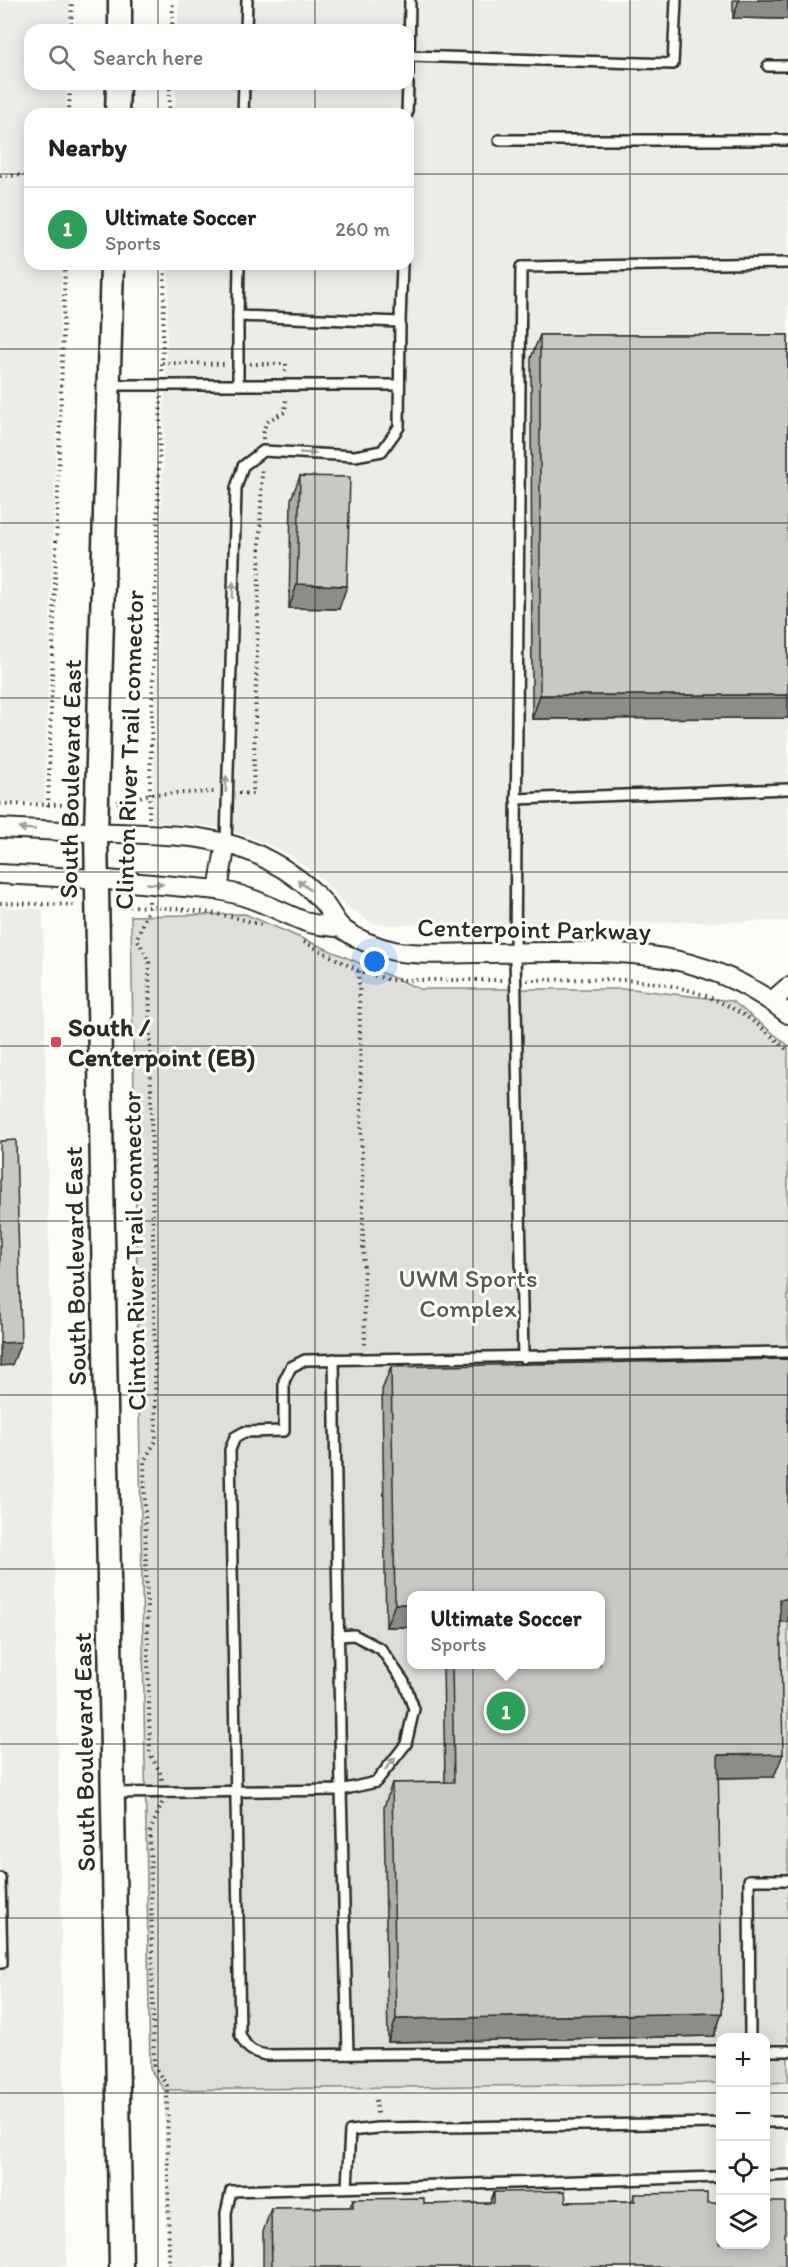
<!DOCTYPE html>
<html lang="en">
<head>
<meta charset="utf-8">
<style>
	body { margin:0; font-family:Itim,sans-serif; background:#f6f6f6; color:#222 }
	.controls { position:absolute; right:18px; bottom:18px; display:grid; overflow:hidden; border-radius:12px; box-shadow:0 3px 15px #0003 }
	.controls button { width:54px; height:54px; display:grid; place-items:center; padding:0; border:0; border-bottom:2px solid #e0e0e0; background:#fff; color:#222; font:30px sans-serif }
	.you { position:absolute; left:375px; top:962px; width:21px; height:21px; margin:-15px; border:4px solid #fff; border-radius:50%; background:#1a73e8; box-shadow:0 0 0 9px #1a73e833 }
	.badge { display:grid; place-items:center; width:39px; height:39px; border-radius:50%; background:#d93025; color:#fff; font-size:20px; font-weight:700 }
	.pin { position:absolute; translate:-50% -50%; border:3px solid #fff; box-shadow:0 2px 6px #0006 }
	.popup { position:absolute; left:407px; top:1591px; width:198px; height:78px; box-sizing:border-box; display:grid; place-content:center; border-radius:12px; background:#fff; filter:drop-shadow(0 2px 4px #0005); font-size:20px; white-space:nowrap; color:#767676 }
	.popup b { font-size:22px; color:#222 }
	.popup::after { content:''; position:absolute; left:50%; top:100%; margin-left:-12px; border:12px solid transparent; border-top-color:#fff }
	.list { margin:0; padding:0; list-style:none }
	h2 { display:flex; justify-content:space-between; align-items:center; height:78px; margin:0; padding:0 24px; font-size:26px }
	h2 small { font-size:20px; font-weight:400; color:#767676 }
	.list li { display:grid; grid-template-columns:39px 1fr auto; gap:18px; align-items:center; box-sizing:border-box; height:84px; padding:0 24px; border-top:2px solid #e0e0e0 }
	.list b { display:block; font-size:22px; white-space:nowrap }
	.list p { margin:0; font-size:20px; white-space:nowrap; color:#767676 }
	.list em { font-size:20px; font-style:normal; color:#767676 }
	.icon { flex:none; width:33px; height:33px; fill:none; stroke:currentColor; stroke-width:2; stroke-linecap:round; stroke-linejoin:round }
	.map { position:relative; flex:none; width:788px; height:2267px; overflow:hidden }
	.search { position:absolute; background:#fff; box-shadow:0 3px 15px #0003; left:24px; top:24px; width:390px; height:66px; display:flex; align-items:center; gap:15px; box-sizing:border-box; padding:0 21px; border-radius:18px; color:#767676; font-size:22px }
	.panel { position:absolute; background:#fff; box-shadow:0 3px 15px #0003; left:24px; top:108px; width:390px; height:162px; border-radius:18px }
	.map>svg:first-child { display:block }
	.built { fill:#edece8 }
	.green { fill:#dfdeda; stroke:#858482; stroke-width:1.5; fill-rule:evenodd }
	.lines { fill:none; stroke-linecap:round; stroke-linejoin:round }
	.service-casing { stroke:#2b2b2b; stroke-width:14 }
	.minor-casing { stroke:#2b2b2b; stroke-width:22 }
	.tertiary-casing { stroke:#2b2b2b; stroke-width:27 }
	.path { stroke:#2b2b2b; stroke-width:4; stroke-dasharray:1.5 4.5; stroke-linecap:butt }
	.service { stroke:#fdfcf7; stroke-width:9 }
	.minor { stroke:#fdfcf7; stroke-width:18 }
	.tertiary { stroke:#fdfcf7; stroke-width:22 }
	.wall { fill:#adaca9; stroke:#2b2b2b; stroke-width:1.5 }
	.shaded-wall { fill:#8d8c89; stroke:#2b2b2b; stroke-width:1.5 }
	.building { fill:#c9c8c4; stroke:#2b2b2b; stroke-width:1.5 }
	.oneway { fill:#9e9e9b }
	.grid { fill:none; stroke:#2b2b2b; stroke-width:1.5; stroke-opacity:0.55 }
	.poi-dot { fill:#d1495b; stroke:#fdfcf7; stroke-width:2 }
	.labels { text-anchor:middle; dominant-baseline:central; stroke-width:6; stroke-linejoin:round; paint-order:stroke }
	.street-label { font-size:26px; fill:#2b2b2b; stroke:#fdfcf7 }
	.poi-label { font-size:26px; font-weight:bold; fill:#2b2b2b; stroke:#fdfcf7; text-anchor:start }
	.park-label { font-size:26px; fill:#585857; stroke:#fdfcf7 }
</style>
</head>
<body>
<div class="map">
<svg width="788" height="2267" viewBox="0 0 788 2267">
	<rect width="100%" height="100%" fill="#fdfcf7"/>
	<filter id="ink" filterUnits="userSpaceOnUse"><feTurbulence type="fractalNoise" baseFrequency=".0167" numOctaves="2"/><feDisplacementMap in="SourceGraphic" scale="12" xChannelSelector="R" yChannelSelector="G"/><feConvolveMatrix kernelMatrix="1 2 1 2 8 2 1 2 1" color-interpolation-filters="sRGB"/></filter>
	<g filter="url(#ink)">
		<g class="built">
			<polygon points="0,0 70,0 69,30 30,30 30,84 67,84 66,114 30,114 30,264 62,264 44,803 0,802"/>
			<polygon points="179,0 788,0 788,921 395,925 372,923 345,905 322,879 287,853 249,837 220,828 191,824 152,822 169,264 408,264 408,114 175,114 176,84 408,84 408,30 178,30"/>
			<polygon points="0,907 43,909 67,2267 0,2267"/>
			<polygon points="788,2082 788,2267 168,2267 164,2090 720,2083 720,2244 766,2244 766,2083"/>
		</g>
		<path class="green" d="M245,914L420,989H632L732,1001L788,1045V2082L766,2083V2038H720V2083L164,2090L150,2069L131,916ZM412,1596H600V1664H412Z"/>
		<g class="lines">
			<defs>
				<g id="service">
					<polyline points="410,0 409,56 673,64 676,0"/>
					<polyline points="246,30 247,0"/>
					<polyline points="408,56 408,74"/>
					<polyline points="768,66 788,66"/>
					<polyline points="243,114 244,84"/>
					<polyline points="407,114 408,84"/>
					<polyline points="499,140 788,140"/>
					<polyline points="239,264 238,316 400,322 402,264"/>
					<polyline points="238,316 238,384"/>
					<polyline points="108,385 399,385"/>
					<polyline points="516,799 788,789"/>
					<polyline points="226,843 236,488 243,466 263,451 355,456 382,451 399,427 400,322"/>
					<polyline points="523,1358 515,953 521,267 788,263"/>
					<polyline points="338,1636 354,1635 381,1649 404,1682 414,1709 406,1744 376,1782 341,1790 348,2054"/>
					<polyline points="113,1793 341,1790 334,1359"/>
					<polyline points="0,1878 2,1963 0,1963"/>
					<polyline points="750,2038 749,1880 788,1880"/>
					<path d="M720,2051L266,2055C251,2052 246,2048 240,2034L230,1450L235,1437L244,1432L284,1431V1381L291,1367L305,1360L788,1352"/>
					<polyline points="766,2051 788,2051"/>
					<polyline points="766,2122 788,2122"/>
					<polyline points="766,2176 788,2175"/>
					<polyline points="347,2187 350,2131 378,2128 720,2123"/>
					<polyline points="227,2267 226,2213 231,2191 720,2177"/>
				</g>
				<g id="minor">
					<path d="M0,828C39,830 79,832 118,833C169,835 222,834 268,860C287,870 307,884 322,901C330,910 335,923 344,930C358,940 377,947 394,951C422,956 452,953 480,953C594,953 692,937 788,1014"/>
					<path d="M0,874L96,879L218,890C250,895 276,910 306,922C317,926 331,926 342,928"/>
					<polyline points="218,890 226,843"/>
					<polyline points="772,1001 788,987"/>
				</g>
				<g id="tertiary">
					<polyline points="120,30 120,0"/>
					<polyline points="117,114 118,84"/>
					<polyline points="112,264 96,832 121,2267"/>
				</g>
			</defs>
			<use href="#service" class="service-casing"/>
			<use href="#minor" class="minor-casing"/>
			<use href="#tertiary" class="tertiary-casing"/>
			<g class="path">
				<polyline points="71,30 72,0"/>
				<polyline points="172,30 173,0"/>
				<polyline points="69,114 70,84"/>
				<polyline points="169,114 170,84"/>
				<polyline points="0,176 30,175"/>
				<polyline points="162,363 227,364"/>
				<polyline points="250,364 286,364 286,373"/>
				<polyline points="162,371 165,264"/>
				<path d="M263,439C264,420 269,420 285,412L286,399"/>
				<polyline points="239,793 253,794 262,468"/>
				<polyline points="117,802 128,801 149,794 216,792"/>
				<polyline points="0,804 77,805"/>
				<polyline points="48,806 65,264"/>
				<polyline points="149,818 161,397"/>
				<path d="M149,901V907L137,938L149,962L156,1441L144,1461L150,1751C152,1762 161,1769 162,1781"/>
				<polyline points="0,903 77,905"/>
				<path d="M117,906C161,906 220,911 261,925"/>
				<polyline points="304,942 359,971 390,980 504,980"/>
				<polyline points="359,971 365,1348"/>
				<path d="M527,980C632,979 706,970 788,1051"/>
				<polyline points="162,1803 150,1832 154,2066 167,2086 169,2267"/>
				<polyline points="376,2100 377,2114"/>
			</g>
			<use href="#service" class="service"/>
			<use href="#minor" class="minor"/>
			<use href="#tertiary" class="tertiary"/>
		</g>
		<g class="wall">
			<polygon points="733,0 788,0 788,19 733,18"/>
			<polygon points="540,335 788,335 788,718 532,719 531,358"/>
			<polygon points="300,476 339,609 289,608 291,499"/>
			<polygon points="391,1367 780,1622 774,1777 718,1778 722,2013 714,2036 388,2042 384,1807 392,1783 445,1782 443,1665 600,1665 600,1596 411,1596 411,1627 386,1627 382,1390"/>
			<polygon points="494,2192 566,2202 632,2201 635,2194 707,2203 785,2267 263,2267 263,2232 271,2208 350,2207 353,2199 424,2204 490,2203"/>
		</g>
		<g class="shaded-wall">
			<polygon points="739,0 788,0 788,19 733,18"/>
			<polygon points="297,584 347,586 339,609 289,608"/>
			<polygon points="540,695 788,695 788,718 532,719"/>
			<polygon points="21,1342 12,1365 0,1366 0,1343"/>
			<polygon points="780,1599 788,1599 788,1622 772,1622"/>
			<polygon points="395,1604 411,1604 411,1627 386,1627"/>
			<polygon points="783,1754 774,1777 709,1778 718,1755"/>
			<polygon points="722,2013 714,2036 388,2042 396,2019"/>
		</g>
		<g class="building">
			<rect x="540" y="335" width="248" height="360"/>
			<polygon points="300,476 350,477 347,586 297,584"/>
			<polygon points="16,1140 21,1342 0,1343 0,1141"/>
			<polygon points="788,1359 788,1599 780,1599 783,1754 718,1755 722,2013 396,2019 392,1783 454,1782 452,1665 600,1665 600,1596 411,1596 411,1604 395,1604 391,1367"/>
			<polygon points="565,2191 566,2202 635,2201 635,2194 707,2193 707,2203 720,2203 720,2244 765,2244 765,2202 785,2202 785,2267 272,2267 271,2208 353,2207 353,2199 424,2198 424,2204 494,2203 494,2192"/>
		</g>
		<defs><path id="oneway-solid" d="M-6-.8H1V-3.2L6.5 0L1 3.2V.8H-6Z" transform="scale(1.5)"/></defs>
		<g class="oneway">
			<use href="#oneway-solid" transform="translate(308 453) rotate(3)"/>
			<use href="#oneway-solid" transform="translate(233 590) rotate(-88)"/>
			<use href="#oneway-solid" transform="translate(226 784) rotate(-88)"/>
			<use href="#oneway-solid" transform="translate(27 829) rotate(-177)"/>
			<use href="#oneway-solid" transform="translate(155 884) rotate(3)"/>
			<use href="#oneway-solid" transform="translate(304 885) rotate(-140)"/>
			<use href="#oneway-solid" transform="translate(390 1764) rotate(-50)"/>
		</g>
	</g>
	<path class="grid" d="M158,0V30M315,0V30M473,0V2267M630,0V2267M158,84V114M315,84V114M0,174H30M408,174H788M158,264V2267M315,264V2267M0,349H788M0,523H788M0,698H788M0,872H788M0,1046H788M0,1221H788M0,1395H788M0,1569H788M0,1744H788M0,1918H788M0,2093H720M766,2093H788"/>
	<rect class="poi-dot" x="50" y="1036" width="12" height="12" rx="3"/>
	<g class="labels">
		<g class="street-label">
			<text transform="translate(129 750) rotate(-88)">Clinton River Trail connector</text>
			<text transform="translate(70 779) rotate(-89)">South Boulevard East</text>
			<text transform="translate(534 929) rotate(1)">Centerpoint Parkway</text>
			<text transform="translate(134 1251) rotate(-91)">Clinton River Trail connector</text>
			<text transform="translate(75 1266) rotate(-91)">South Boulevard East</text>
			<text transform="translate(84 1752) rotate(-91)">South Boulevard East</text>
		</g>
		<g class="poi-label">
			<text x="68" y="1027">South /<tspan x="68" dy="30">Centerpoint (EB)</tspan></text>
		</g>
		<g class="park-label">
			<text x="468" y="1278">UWM Sports<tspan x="468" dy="30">Complex</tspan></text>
		</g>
	</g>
</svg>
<div class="controls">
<button>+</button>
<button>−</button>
<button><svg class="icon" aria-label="locate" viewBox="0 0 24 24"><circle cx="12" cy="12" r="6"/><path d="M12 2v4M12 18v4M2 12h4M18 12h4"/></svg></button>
<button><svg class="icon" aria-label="layers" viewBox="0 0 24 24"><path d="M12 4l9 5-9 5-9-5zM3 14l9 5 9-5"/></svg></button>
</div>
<div class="you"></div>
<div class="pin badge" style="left:506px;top:1711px;background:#2e9e5b">1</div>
<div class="popup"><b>Ultimate Soccer</b>Sports</div>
<div class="search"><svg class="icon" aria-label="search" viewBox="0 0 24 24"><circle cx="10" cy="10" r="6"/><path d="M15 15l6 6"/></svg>Search here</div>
<section class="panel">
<h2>Nearby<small></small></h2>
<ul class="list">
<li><span class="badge" style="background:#2e9e5b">1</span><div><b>Ultimate Soccer</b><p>Sports</p></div><em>260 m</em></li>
</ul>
</section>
</div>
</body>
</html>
